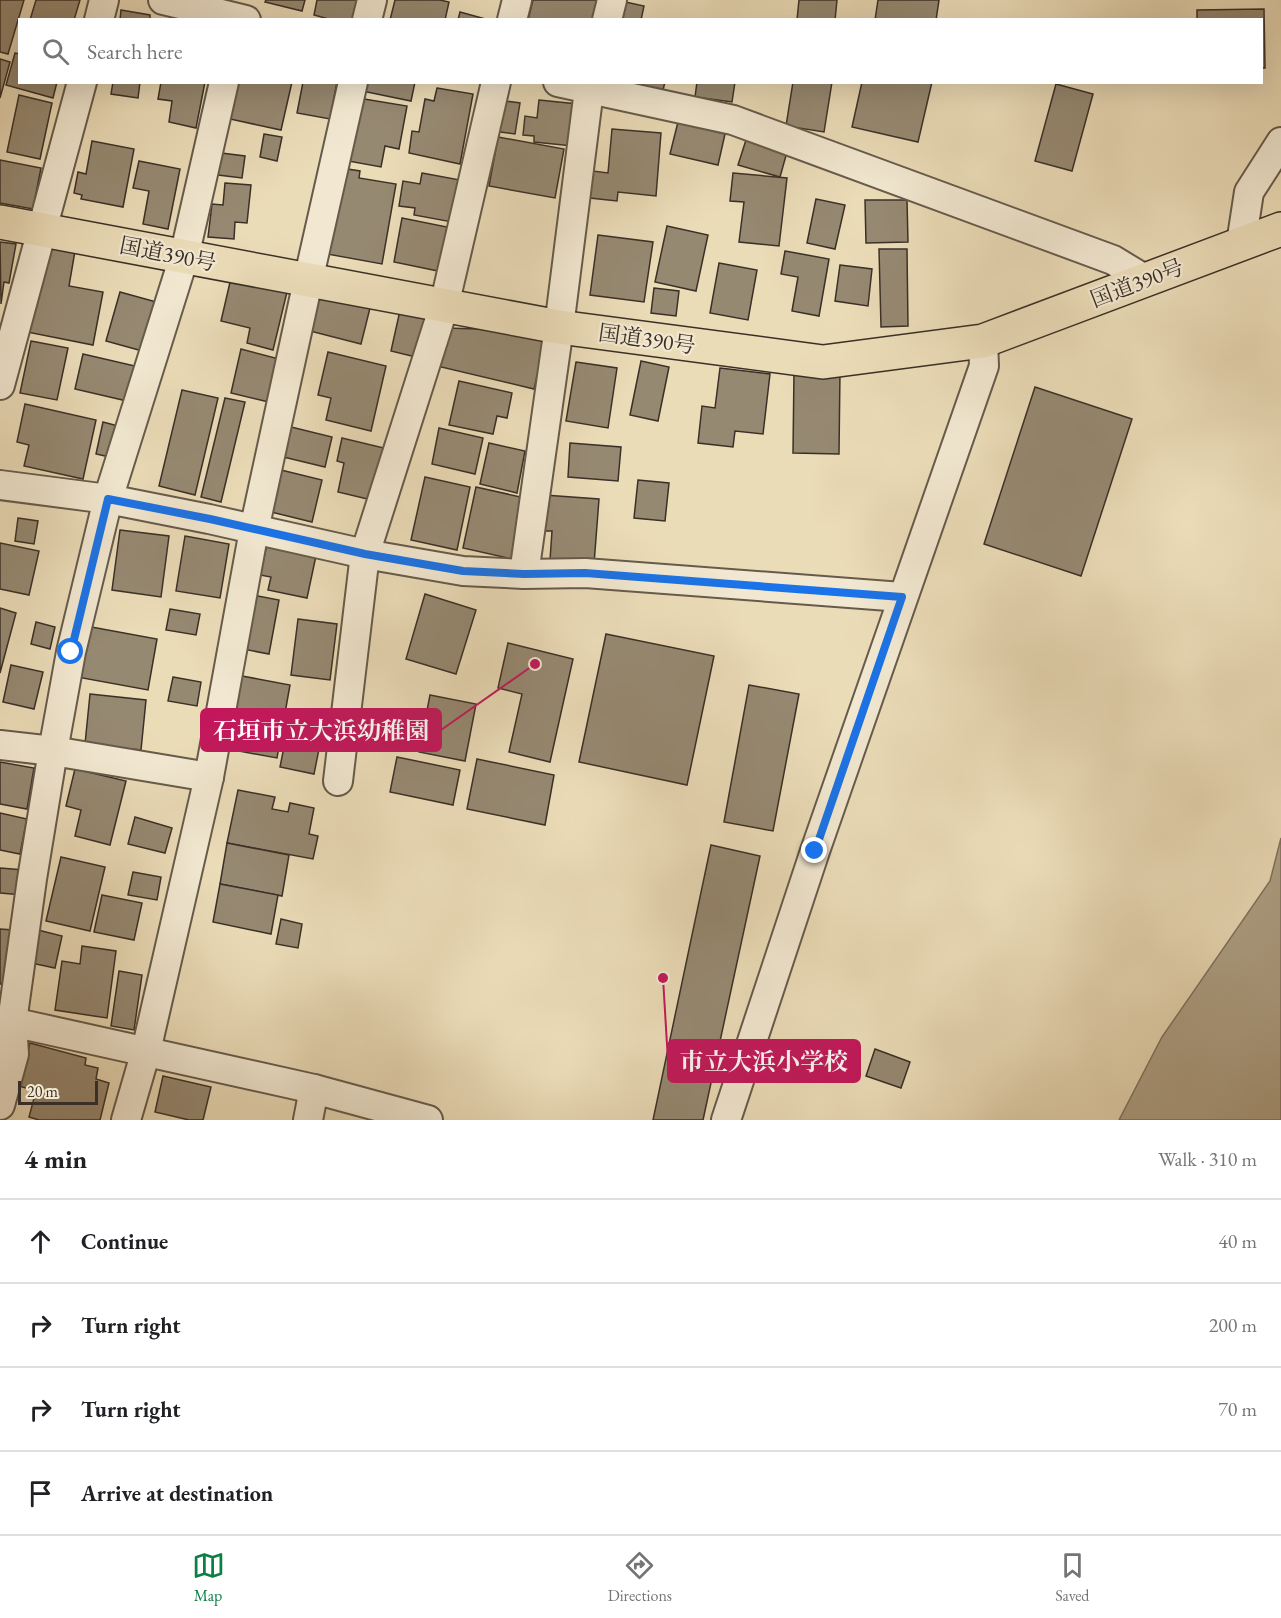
<!DOCTYPE html>
<html lang="en">
<head>
<meta charset="utf-8">
<style>
	body { margin:0; font-family:"EB Garamond","Noto Serif JP",serif; background:#f2f2f2; color:#202124 }
	.scale { position:absolute; left:18px; bottom:15px; width:80px; box-sizing:border-box; padding-left:6px; border:3px solid #3a3027; border-top:0; font-size:16px; line-height:21px; white-space:nowrap; color:#3a3027; -webkit-text-stroke:4px #f2e8d1; paint-order:stroke }
	.stop { position:absolute; width:18px; height:18px; margin:-14px; border:4px solid #1a73e8; border-radius:50%; background:#fff }
	.stop.end { background:#1a73e8; border-color:#fff; box-shadow:0 2px 6px #0008 }
	.list { margin:0; padding:0; list-style:none }
	h2 { display:flex; justify-content:space-between; align-items:center; height:78px; margin:0; padding:0 24px; font-size:26px }
	h2 small { font-size:20px; font-weight:400; color:#757577 }
	.list li { display:grid; grid-template-columns:39px 1fr auto; gap:18px; align-items:center; box-sizing:border-box; height:84px; padding:0 24px; border-top:2px solid #e0e0e0 }
	.list b { display:block; font-size:22px; white-space:nowrap }
	.list em { font-size:20px; font-style:normal; color:#757577 }
	.icon { flex:none; width:33px; height:33px; fill:none; stroke:currentColor; stroke-width:2; stroke-linecap:round; stroke-linejoin:round }
	.map { position:relative; flex:none; width:1281px; height:1120px; overflow:hidden }
	.search { position:absolute; background:#fff; box-shadow:0 6px 24px #0002; left:18px; right:18px; top:18px; height:66px; display:flex; align-items:center; gap:15px; box-sizing:border-box; padding:0 21px; border-radius:0px; color:#757577; font-size:22px }
	.sheet { height:414px; background:#fff }
	nav { display:flex; justify-content:space-around; align-items:center; box-sizing:border-box; height:84px; border-top:2px solid #e0e0e0; background:#fff; font-size:16px; color:#757577 }
	nav a { display:grid; justify-items:center; gap:3px }
	nav .on { color:#0b8043 }
	.map>svg:first-child { display:block }
	.water { fill:#afa287; stroke:#807461; stroke-width:1.5 }
	.building { fill:#968972; stroke:#3a3027; stroke-width:1.5 }
	.lines { fill:none; stroke-linecap:round; stroke-linejoin:round }
	.minor-casing { stroke:#665b4b; stroke-width:32 }
	.trunk-casing { stroke:#3a3027; stroke-width:36 }
	.minor { stroke:#f2e8d1; stroke-width:28 }
	.trunk { stroke:#ebdcb8; stroke-width:33 }
	.route { stroke:#1a73e8; stroke-width:8 }
	.labels { text-anchor:middle; dominant-baseline:central; stroke-width:4.5; stroke-linejoin:round; paint-order:stroke }
	.street-label { font-size:22px; fill:#3a3027; stroke:#f2e8d1 }
	.leader { fill:none; stroke:#c2185b; stroke-width:2 }
	.callout-dot { fill:#c2185b; stroke:#f2e8d1; stroke-width:2 }
	.callout { fill:#c2185b; stroke:#c2185b; stroke-width:2 }
	.callout-label { font-size:24px; text-anchor:middle; font-weight:bold; fill:#fff }
</style>
</head>
<body>
<div class="map">
<svg width="1281" height="1120" viewBox="0 0 1281 1120">
	<rect width="100%" height="100%" fill="#ebdcb8"/>
	<filter id="stains"><feTurbulence type="fractalNoise" baseFrequency=".00333" numOctaves="4"/><feColorMatrix values="0 0 0 0 .2 0 0 0 0 .09 0 0 0 0 .02 0 0 0 .5 -.17"/></filter>
	<radialGradient id="worn" r=".72"><stop offset=".6" stop-color="#630" stop-opacity="0"/><stop offset="1" stop-color="#630" stop-opacity=".3"/></radialGradient>
	<polygon class="water" points="1281,838 1281,1120 1119,1120 1162,1037 1270,881"/>
	<g class="building">
		<polygon points="0,0 24,0 8,54 0,52"/>
		<polygon points="36,0 80,0 74,20 30,20"/>
		<polygon points="266,0 305,0 302,11 265,2"/>
		<polygon points="317,0 357,0 353,20 332,20 314,15"/>
		<polygon points="395,0 440,0 449,2 445,20 390,20"/>
		<polygon points="533,0 595,0 601,1 597,20 528,20"/>
		<polygon points="799,0 837,0 835,20 797,20"/>
		<polygon points="878,0 939,0 936,20 875,20"/>
		<polygon points="621,1 644,6 641,20 617,20"/>
		<polygon points="1264,9 1265,68 1262,68 1262,20 1197,20 1197,10"/>
		<polygon points="121,10 150,15 150,20 120,20"/>
		<polygon points="460,12 489,20 458,20"/>
		<polygon points="15,53 20,54 20,82 57,82 53,98 6,85"/>
		<polygon points="0,59 10,62 0,98"/>
		<polygon points="113,82 140,82 138,98 111,94"/>
		<polygon points="161,82 205,82 196,128 169,122 172,101 158,99"/>
		<polygon points="238,82 292,82 281,130 230,119"/>
		<polygon points="303,82 337,82 330,119 297,113"/>
		<polygon points="364,82 415,82 411,101 362,91"/>
		<polygon points="611,82 665,82 662,94"/>
		<polygon points="697,82 735,82 732,102 695,97"/>
		<polygon points="793,82 832,82 824,132 786,126"/>
		<polygon points="862,82 932,82 918,142 852,127"/>
		<polygon points="1056,84 1093,94 1072,171 1035,161"/>
		<polygon points="437,88 473,94 460,164 409,153 412,131 419,132 425,99 434,101"/>
		<polygon points="19,95 52,103 40,159 7,152"/>
		<polygon points="358,98 407,106 399,149 385,146 381,167 348,161"/>
		<polygon points="498,100 520,103 515,134 493,131"/>
		<polygon points="539,100 578,104 573,146 534,142 534,136 523,135 525,116 537,118"/>
		<polygon points="678,122 725,134 718,165 670,154"/>
		<polygon points="612,129 661,133 656,196 618,192 617,201 590,198 593,171 608,173"/>
		<polygon points="264,134 282,137 277,161 260,157"/>
		<polygon points="498,137 564,149 555,198 489,186"/>
		<polygon points="746,140 787,152 780,177 738,165"/>
		<polygon points="92,141 134,149 123,207 81,199 82,195 74,193 78,172 86,174"/>
		<polygon points="213,152 245,156 242,178 210,174"/>
		<polygon points="0,160 41,168 33,209 0,203"/>
		<polygon points="139,161 180,169 168,229 143,224 149,191 133,188"/>
		<polygon points="341,168 360,171 359,178 396,184 382,264 327,254"/>
		<polygon points="422,173 460,180 452,222 414,215 415,208 399,206 403,181 420,184"/>
		<polygon points="733,173 787,178 779,246 739,242 744,202 730,201"/>
		<polygon points="225,183 251,185 247,223 235,222 234,239 208,237 212,204 223,205"/>
		<polygon points="816,199 845,205 835,249 807,243"/>
		<polygon points="865,200 907,200 908,242 866,243"/>
		<polygon points="402,218 452,228 443,272 394,262"/>
		<polygon points="667,226 708,235 696,291 655,282"/>
		<polygon points="598,235 653,242 644,302 590,295"/>
		<polygon points="0,242 16,244 9,283 4,282 1,304"/>
		<polygon points="39,244 75,251 69,286 103,292 93,345 22,331"/>
		<polygon points="879,249 907,249 908,326 881,327"/>
		<polygon points="785,251 829,259 819,316 792,311 798,277 781,274"/>
		<polygon points="719,263 757,270 748,320 710,313"/>
		<polygon points="840,265 872,269 868,306 835,301"/>
		<polygon points="231,278 287,292 273,350 247,343 250,328 221,321"/>
		<polygon points="654,288 679,291 676,316 651,313"/>
		<polygon points="120,292 160,303 146,352 106,341"/>
		<polygon points="318,295 370,308 361,344 310,331"/>
		<polygon points="401,306 435,314 424,359 391,351"/>
		<polygon points="446,328 548,331 534,389 437,366"/>
		<polygon points="31,341 68,348 57,400 20,393"/>
		<polygon points="241,349 279,359 269,402 231,393"/>
		<polygon points="328,352 386,366 371,431 326,420 331,398 318,395"/>
		<polygon points="83,354 135,366 127,401 75,389"/>
		<polygon points="641,361 669,367 658,421 630,415"/>
		<polygon points="576,362 617,368 608,428 566,421"/>
		<polygon points="720,368 770,374 763,434 735,431 733,447 698,443 702,406 715,408"/>
		<polygon points="794,371 840,371 839,454 793,453"/>
		<polygon points="459,381 512,393 507,418 497,416 493,434 449,425"/>
		<polygon points="1035,387 1132,419 1081,576 984,544"/>
		<polygon points="182,390 218,398 195,495 159,486"/>
		<polygon points="225,398 245,402 221,502 201,497"/>
		<polygon points="25,404 96,420 83,479 24,466 29,445 17,442"/>
		<polygon points="103,422 122,427 114,458 96,454"/>
		<polygon points="283,425 332,437 325,467 275,455"/>
		<polygon points="439,428 483,438 475,474 432,464"/>
		<polygon points="342,438 388,449 376,501 338,492 344,463 337,461"/>
		<polygon points="489,443 525,451 517,493 480,484"/>
		<polygon points="570,443 621,447 618,481 568,477"/>
		<polygon points="277,469 322,480 312,522 267,511"/>
		<polygon points="425,477 470,487 457,550 411,540"/>
		<polygon points="638,480 669,483 665,521 634,518"/>
		<polygon points="476,487 525,498 512,559 463,548"/>
		<polygon points="544,495 599,499 594,564 550,560 552,531 541,531"/>
		<polygon points="18,518 38,521 34,544 15,541"/>
		<polygon points="120,530 169,536 161,597 112,590"/>
		<polygon points="185,536 229,544 220,598 176,591"/>
		<polygon points="268,540 317,551 307,598 268,590 271,577 260,575"/>
		<polygon points="0,543 39,551 29,595 0,589"/>
		<polygon points="425,594 476,610 456,674 406,659"/>
		<polygon points="253,595 279,600 269,654 243,649"/>
		<polygon points="0,608 16,613 0,673"/>
		<polygon points="170,609 200,614 196,635 166,630"/>
		<polygon points="298,619 337,624 330,680 291,675"/>
		<polygon points="36,622 55,627 50,649 31,644"/>
		<polygon points="86,626 157,639 148,690 77,677"/>
		<polygon points="606,634 714,656 687,785 579,762"/>
		<polygon points="508,643 573,659 550,762 509,752 522,694 498,688"/>
		<polygon points="11,665 43,672 34,709 3,702"/>
		<polygon points="242,676 290,685 277,758 228,749"/>
		<polygon points="173,677 201,682 197,706 168,701"/>
		<polygon points="749,685 799,694 773,831 724,822"/>
		<polygon points="90,694 146,700 141,750 85,744"/>
		<polygon points="430,695 476,704 465,761 419,752"/>
		<polygon points="286,737 320,744 314,774 280,767"/>
		<polygon points="397,757 460,770 453,805 390,792"/>
		<polygon points="477,759 554,775 545,825 467,809"/>
		<polygon points="0,762 34,768 27,809 0,804"/>
		<polygon points="75,769 126,781 110,845 75,836 81,810 66,806"/>
		<polygon points="238,790 275,797 272,809 288,812 290,803 314,808 309,834 318,836 313,859 227,843"/>
		<polygon points="0,813 27,819 20,854 0,850"/>
		<polygon points="135,817 172,828 165,853 128,844"/>
		<polygon points="227,843 289,855 282,896 220,884"/>
		<polygon points="711,845 760,856 703,1120 653,1120"/>
		<polygon points="61,857 105,867 90,931 46,921"/>
		<polygon points="0,868 24,870 22,895 0,893"/>
		<polygon points="133,872 161,877 157,900 128,895"/>
		<polygon points="220,884 278,895 271,934 213,922"/>
		<polygon points="102,895 142,903 134,940 94,932"/>
		<polygon points="281,919 302,924 298,948 276,944"/>
		<polygon points="0,929 13,930 7,984 0,984"/>
		<polygon points="38,930 62,936 55,968 31,963"/>
		<polygon points="82,946 116,951 107,1018 55,1010 62,961 80,964"/>
		<polygon points="119,971 142,975 134,1030 111,1026"/>
		<polygon points="30,1043 86,1058 85,1065 98,1068 96,1079 109,1083 100,1120 39,1120 29,1117 36,1091 19,1086"/>
		<polygon points="875,1049 910,1062 901,1088 866,1076"/>
		<polygon points="163,1076 211,1087 203,1120 189,1120 155,1112"/>
	</g>
	<g class="lines">
		<defs>
			<g id="minor">
				<polyline points="163,0 246,20"/>
				<polyline points="99,20 104,0"/>
				<polyline points="367,20 372,0"/>
				<polyline points="512,20 517,0"/>
				<polyline points="607,20 612,0"/>
				<polyline points="558,82 733,120 1113,260 1146,280"/>
				<polyline points="1241,244 1249,192 1281,142"/>
				<polyline points="0,385 82,82"/>
				<polyline points="0,485 108,499 209,519 365,554 463,571 524,574 585,573 902,597"/>
				<polyline points="524,574 559,327 590,82"/>
				<polyline points="0,745 53,751 209,777"/>
				<polyline points="338,781 365,554 444,306 496,82"/>
				<polyline points="12,1022 314,1089 428,1120"/>
				<polyline points="0,1105 14,1054 12,1022 32,879 53,751 71,652 108,499 184,257 224,82"/>
				<polyline points="126,1120 146,1051 209,777 254,530 308,281 353,82"/>
				<polyline points="308,1120 314,1089"/>
				<polyline points="726,1120 815,851 984,366 983,341"/>
			</g>
			<polyline id="trunk" points="0,222 559,327 823,362 983,341 1281,229"/>
		</defs>
		<use href="#minor" class="minor-casing"/>
		<use href="#trunk" class="trunk-casing"/>
		<use href="#minor" class="minor"/>
		<use href="#trunk" class="trunk"/>
	</g>
	<g class="lines">
		<polyline class="route" points="71,652 108,499 210,519 365,554 463,571 524,574 585,573 902,597 815,851"/>
	</g>
	<g class="labels">
		<g class="street-label">
			<text transform="translate(168 254) rotate(11)">国道390号</text>
			<text transform="translate(1137 283) rotate(-21)">国道390号</text>
			<text transform="translate(647 339) rotate(8)">国道390号</text>
		</g>
	</g>
	<path class="leader" d="M535 664L441 730M663 978L668 1061"/>
	<g class="callout-dot">
		<circle cx="535" cy="664" r="6"/>
		<circle cx="663" cy="978" r="6"/>
	</g>
	<g class="callout">
		<rect x="201" y="709" width="240" height="42" rx="6"/>
		<rect x="668" y="1040" width="192" height="42" rx="6"/>
	</g>
	<g class="callout-label">
		<text x="321" y="739">石垣市立大浜幼稚園</text>
		<text x="764" y="1070">市立大浜小学校</text>
	</g>
	<rect width="100%" height="100%" filter="url(#stains)"/>
	<rect width="100%" height="100%" fill="url(#worn)"/>
</svg>
<div class="scale">20 m</div>
<div class="stop" style="left:71px;top:652px"></div>
<div class="stop end" style="left:815px;top:851px"></div>
<div class="search"><svg class="icon" aria-label="search" viewBox="0 0 24 24"><circle cx="10" cy="10" r="6"/><path d="M15 15l6 6"/></svg>Search here</div>
</div>
<section class="sheet">
<h2>4 min<small>Walk · 310 m</small></h2>
<ul class="list">
<li><svg class="icon" aria-label="ahead" viewBox="0 0 24 24"><path d="M12 20V5M6 11l6-6 6 6"/></svg><div><b>Continue</b></div><em>40 m</em></li>
<li><svg class="icon" aria-label="right" viewBox="0 0 24 24"><path d="M7 20v-9h11M14 6l5 5-5 5"/></svg><div><b>Turn right</b></div><em>200 m</em></li>
<li><svg class="icon" aria-label="right" viewBox="0 0 24 24"><path d="M7 20v-9h11M14 6l5 5-5 5"/></svg><div><b>Turn right</b></div><em>70 m</em></li>
<li><svg class="icon" aria-label="arrive" viewBox="0 0 24 24"><path d="M6 21V4h12l-3 4 3 4H6"/></svg><div><b>Arrive at destination</b></div></li>
</ul>
</section>
<nav>
<a class="on"><svg class="icon" aria-label="map" viewBox="0 0 24 24"><path d="M3 6l6-2 6 2 6-2v14l-6 2-6-2-6 2zM9 4v14M15 6v14"/></svg>Map</a>
<a><svg class="icon" aria-label="directions" viewBox="0 0 24 24"><path d="M12 3l9 9-9 9-9-9zM9 14v-3h6M13 9l2 2-2 2"/></svg>Directions</a>
<a><svg class="icon" aria-label="saved" viewBox="0 0 24 24"><path d="M7 4h10v16l-5-4-5 4z"/></svg>Saved</a>
</nav>
</body>
</html>
